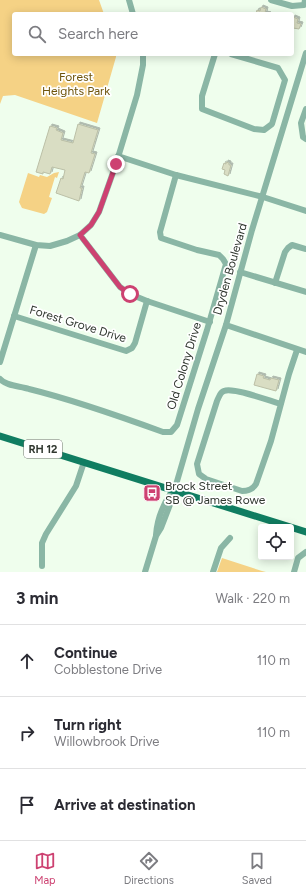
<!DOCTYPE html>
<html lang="en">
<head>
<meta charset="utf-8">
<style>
	body { margin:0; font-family:Figtree,sans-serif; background:#f2f2f3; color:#2b2b33 }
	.controls { position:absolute; right:12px; bottom:12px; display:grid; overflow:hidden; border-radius:4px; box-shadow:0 2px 10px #0003 }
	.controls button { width:36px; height:36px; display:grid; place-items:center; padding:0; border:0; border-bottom:1px solid #e1e1e2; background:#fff; color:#2b2b33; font:20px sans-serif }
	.stop { position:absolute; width:12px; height:12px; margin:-9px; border:3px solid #cd4171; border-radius:50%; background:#fff }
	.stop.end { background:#cd4171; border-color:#fff; box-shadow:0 1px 4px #0008 }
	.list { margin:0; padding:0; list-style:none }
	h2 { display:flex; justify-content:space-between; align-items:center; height:52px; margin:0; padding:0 16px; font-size:17px }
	h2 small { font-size:13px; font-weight:400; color:#7c7c81 }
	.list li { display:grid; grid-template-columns:26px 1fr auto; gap:12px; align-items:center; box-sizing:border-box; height:72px; padding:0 16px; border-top:1px solid #e1e1e2 }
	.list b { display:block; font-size:15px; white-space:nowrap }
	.list p { margin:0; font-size:13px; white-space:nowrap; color:#7c7c81 }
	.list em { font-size:13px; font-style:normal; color:#7c7c81 }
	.icon { flex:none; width:22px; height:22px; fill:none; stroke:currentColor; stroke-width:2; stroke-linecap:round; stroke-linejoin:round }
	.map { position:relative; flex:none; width:306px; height:572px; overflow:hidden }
	.search { position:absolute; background:#fff; box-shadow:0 2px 10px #0003; left:12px; right:12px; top:12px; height:44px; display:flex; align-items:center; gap:10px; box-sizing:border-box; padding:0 14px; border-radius:4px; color:#7c7c81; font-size:15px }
	.sheet { height:268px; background:#fff }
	nav { display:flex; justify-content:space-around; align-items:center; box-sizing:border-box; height:56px; border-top:1px solid #e1e1e2; background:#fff; font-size:11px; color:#7c7c81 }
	nav a { display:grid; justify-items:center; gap:2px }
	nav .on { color:#cd4171 }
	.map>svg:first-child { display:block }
	.green { fill:#f5d285 }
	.building { fill:#d9ddc3; stroke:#bbbfa6; filter:url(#shadow) }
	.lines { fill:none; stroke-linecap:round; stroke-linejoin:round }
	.minor { stroke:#8ab6a5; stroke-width:6 }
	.major { stroke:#107d61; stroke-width:7 }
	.route { stroke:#cd4171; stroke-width:5 }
	.labels { text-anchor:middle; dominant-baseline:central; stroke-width:3.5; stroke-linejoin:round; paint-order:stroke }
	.shield { fill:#fff; stroke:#6e736d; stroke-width:1 }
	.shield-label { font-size:11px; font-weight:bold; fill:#30372f }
	.park-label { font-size:12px; fill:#6e540c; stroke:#fff }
	.street-label { font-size:12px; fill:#30372f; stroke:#fff }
	.poi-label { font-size:12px; fill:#30372f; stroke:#fff; text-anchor:start }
</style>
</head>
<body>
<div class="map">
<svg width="306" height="572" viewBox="0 0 306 572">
	<defs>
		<filter id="shadow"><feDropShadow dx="2" dy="-2" stdDeviation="0" flood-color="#0004"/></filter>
	</defs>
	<rect width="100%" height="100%" fill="#effeed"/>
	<g class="green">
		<polygon points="0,0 99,0 104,14 14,14 14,54 116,54 116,57 97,123 15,95 3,96 0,104"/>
		<polygon points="59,172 57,178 55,177 49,197 52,198 47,212 44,214 22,208 19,202 28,173 39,177 40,175 47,177 54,173"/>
		<polygon points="222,558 262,571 266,572 217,572"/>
	</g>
	<g class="building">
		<polygon points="261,7 266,9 265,13 269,14 256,14 257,10 260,11"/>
		<polygon points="293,17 298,19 297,23 301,24 299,29 293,28 293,29 292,29 292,21"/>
		<polygon points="78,124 98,130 91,153 95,154 89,173 85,172 80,188 82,188 79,201 56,193 61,178 63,179 65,170 52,167 50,174 43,172 43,174 36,172 50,126 57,128 56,130 63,133 61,140 73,143"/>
		<polygon points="226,162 229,163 229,165 231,165 228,176 224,174 225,170 222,169 224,163 226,164"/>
		<polygon points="257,374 264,376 263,378 270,380 271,378 279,380 276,391 254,385"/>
	</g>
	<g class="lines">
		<g class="minor">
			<polyline points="129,0 133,14"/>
			<polyline points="271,0 292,6 304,5 305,0"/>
			<polyline points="215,54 202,96 202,109 254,129 264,130 272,124 285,80 278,68 231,54"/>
			<polyline points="306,109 301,123 303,137 306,139"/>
			<polyline points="118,156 176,175 263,197 306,211"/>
			<polyline points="0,235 36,245 50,246 67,241 80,235 91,225 99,212 116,164 137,95 143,65 143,54"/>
			<polyline points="80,235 120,287 130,294 147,301 210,322"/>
			<polyline points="240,272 306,292"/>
			<polyline points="275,283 285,252 288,248 292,245 306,249"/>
			<polyline points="14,316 126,351 132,348 135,343 147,301"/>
			<polyline points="226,325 306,352"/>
			<polyline points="0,362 36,245"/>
			<path d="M0,379C6,386 20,386 29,389C74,400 119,416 163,432H171L177,425L207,330L226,264L223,259L219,255L197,250L161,238L160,232L176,175"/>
			<path d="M281,404C270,401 233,387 224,391C220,392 219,397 217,401L197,464L199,474L206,479L242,491C248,491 253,489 256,484L271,441L289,374L297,350"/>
			<path d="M156,535C157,520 163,505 171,493"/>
			<polyline points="42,566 42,543 46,534 76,486 84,462"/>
			<polyline points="145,572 156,536 161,528 171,502 198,409 226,325 252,230 306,53"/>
			<polyline points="213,572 221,548 230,538"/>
			<polyline points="294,572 298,558 306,552"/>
		</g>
		<polyline class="major" points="0,436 306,532"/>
	</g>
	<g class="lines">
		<polyline class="route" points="116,164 99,212 91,225 80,235 120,287 130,294"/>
	</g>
	<defs>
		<symbol id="bus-square" viewBox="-11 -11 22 22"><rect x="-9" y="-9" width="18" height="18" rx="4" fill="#cd4171" stroke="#fff"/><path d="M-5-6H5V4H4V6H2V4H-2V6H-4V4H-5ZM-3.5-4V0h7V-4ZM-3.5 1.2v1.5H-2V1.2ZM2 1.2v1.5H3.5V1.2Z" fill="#fff"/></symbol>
	</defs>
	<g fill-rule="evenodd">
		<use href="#bus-square" x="142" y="483" width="20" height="20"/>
	</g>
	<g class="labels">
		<rect class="shield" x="24" y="440" width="38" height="18" rx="3"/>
		<g class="shield-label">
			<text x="43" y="449">RH 12</text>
		</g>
		<g class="park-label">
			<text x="76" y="77">Forest<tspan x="76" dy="14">Heights Park</tspan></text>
		</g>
		<g class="street-label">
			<text transform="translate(230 269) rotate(-74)">Dryden Boulevard</text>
			<text transform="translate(78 324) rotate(17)">Forest Grove Drive</text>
			<text transform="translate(184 366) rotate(-73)">Old Colony Drive</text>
		</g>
		<g class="poi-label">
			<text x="165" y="486">Brock Street<tspan x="165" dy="14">SB @ James Rowe</tspan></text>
		</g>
	</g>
</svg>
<div class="controls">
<button><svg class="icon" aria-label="locate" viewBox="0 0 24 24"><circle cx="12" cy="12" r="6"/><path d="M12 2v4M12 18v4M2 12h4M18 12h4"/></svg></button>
</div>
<div class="stop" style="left:130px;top:294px"></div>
<div class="stop end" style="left:116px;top:164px"></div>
<div class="search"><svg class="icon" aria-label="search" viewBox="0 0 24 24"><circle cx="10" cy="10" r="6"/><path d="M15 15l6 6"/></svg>Search here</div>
</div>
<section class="sheet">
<h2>3 min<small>Walk · 220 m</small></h2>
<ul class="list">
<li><svg class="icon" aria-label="ahead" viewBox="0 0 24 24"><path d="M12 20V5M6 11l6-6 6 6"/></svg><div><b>Continue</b><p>Cobblestone Drive</p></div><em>110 m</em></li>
<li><svg class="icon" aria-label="right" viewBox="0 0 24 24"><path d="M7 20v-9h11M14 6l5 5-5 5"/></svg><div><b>Turn right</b><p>Willowbrook Drive</p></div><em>110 m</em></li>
<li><svg class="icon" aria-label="arrive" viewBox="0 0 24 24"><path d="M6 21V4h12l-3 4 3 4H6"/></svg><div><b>Arrive at destination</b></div></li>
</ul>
</section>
<nav>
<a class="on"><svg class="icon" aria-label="map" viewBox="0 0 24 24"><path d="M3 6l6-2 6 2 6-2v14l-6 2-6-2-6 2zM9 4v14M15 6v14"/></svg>Map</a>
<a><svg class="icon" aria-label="directions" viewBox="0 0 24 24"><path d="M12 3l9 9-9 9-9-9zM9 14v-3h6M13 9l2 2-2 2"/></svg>Directions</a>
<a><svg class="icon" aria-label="saved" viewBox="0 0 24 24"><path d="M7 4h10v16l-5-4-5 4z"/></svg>Saved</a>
</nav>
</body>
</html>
